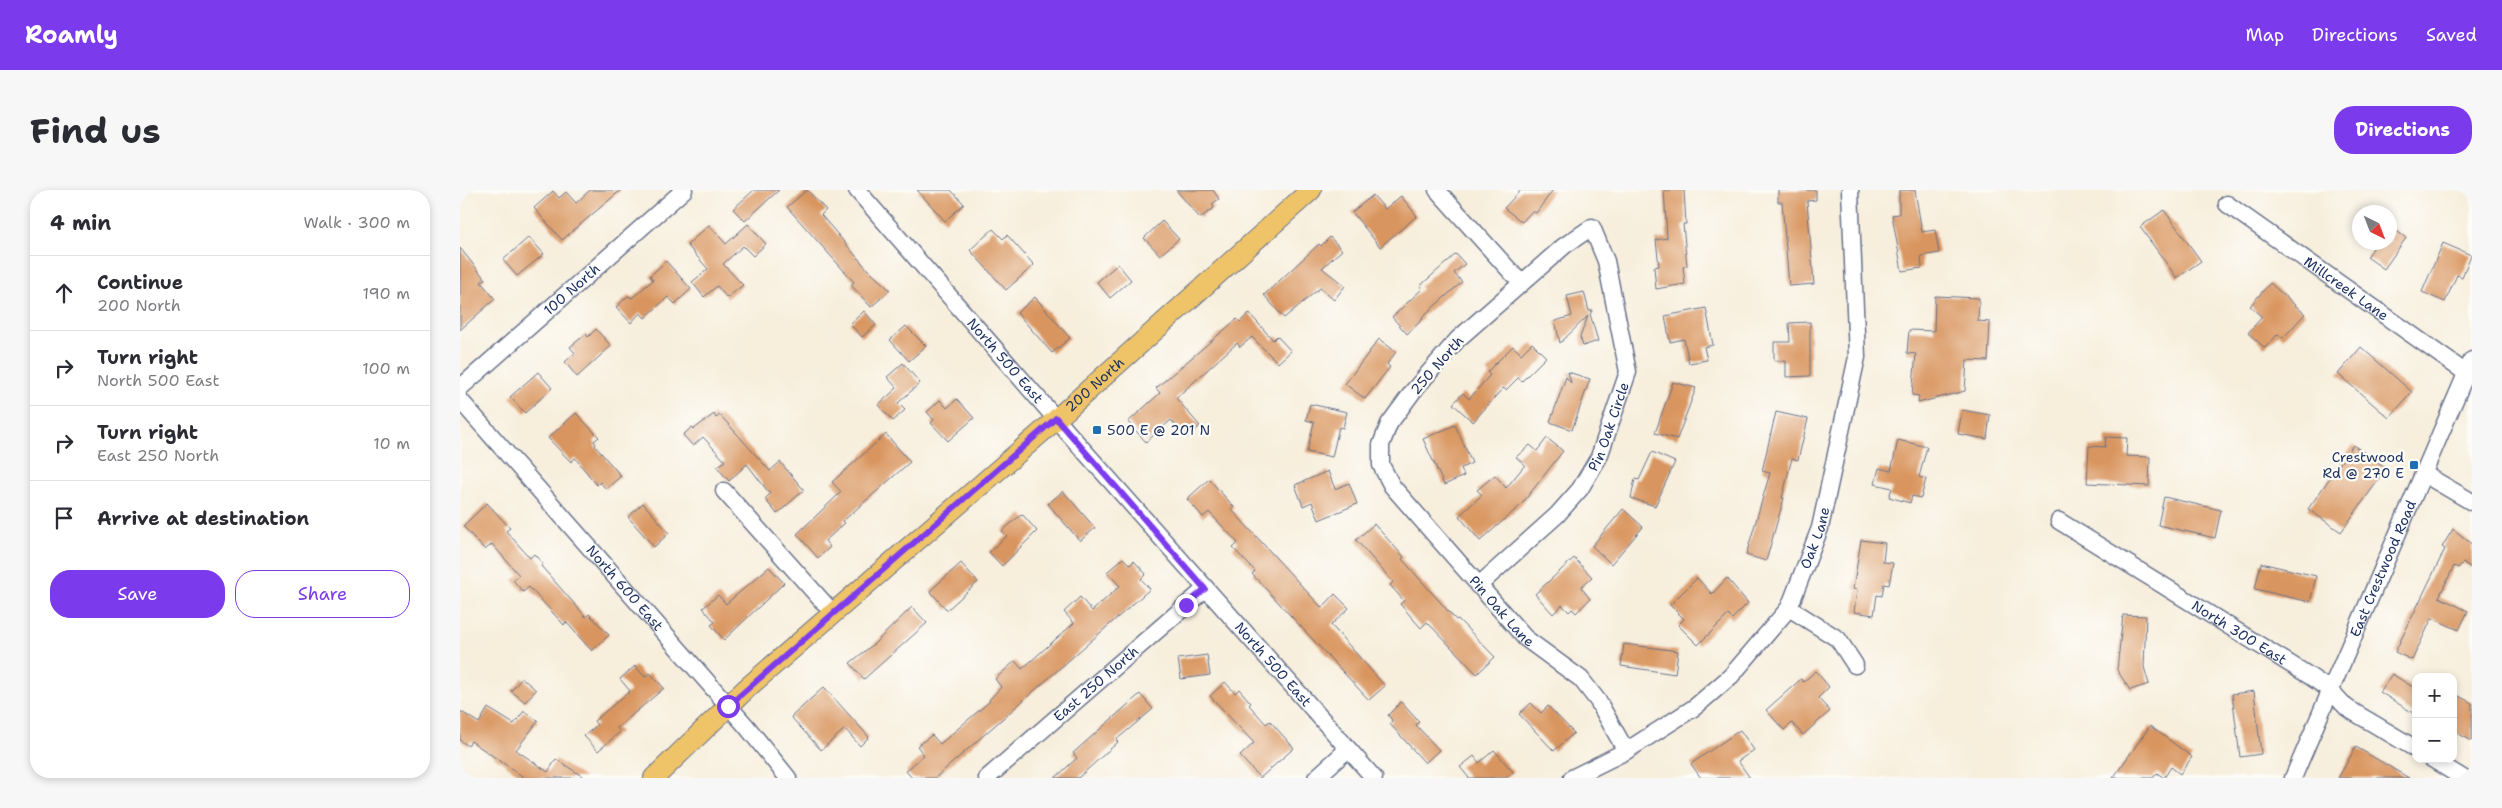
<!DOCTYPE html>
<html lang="en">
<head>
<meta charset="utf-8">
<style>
	body { margin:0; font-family:"Shantell Sans",sans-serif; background:#f7f7f7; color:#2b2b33 }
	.controls { position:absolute; right:15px; bottom:15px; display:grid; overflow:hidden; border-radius:10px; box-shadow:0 2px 8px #0003 }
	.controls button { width:45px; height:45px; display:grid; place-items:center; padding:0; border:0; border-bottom:1px solid #e1e1e2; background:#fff; color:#2b2b33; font:25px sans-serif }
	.compass { position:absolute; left:1892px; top:15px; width:45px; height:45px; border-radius:50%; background:#fff; box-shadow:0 2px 8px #0003; rotate:138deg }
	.stop { position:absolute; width:15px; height:15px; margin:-11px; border:4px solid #7c3aed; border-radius:50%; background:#fff }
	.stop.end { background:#7c3aed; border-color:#fff; box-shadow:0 1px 5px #0008 }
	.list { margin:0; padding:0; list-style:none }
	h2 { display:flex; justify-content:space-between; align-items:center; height:65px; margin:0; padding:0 20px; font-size:21px }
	h2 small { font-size:16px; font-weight:400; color:#7c7c81 }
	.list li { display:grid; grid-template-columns:32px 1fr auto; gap:15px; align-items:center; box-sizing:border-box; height:75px; padding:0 20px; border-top:1px solid #e1e1e2 }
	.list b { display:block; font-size:19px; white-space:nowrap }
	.list p { margin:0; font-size:16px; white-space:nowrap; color:#7c7c81 }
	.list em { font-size:16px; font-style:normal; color:#7c7c81 }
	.actions { display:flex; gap:10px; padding:15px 20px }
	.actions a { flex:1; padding:11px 0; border:1px solid #7c3aed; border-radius:20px; text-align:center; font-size:18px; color:#7c3aed }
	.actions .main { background:#7c3aed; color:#fff }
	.icon { flex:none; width:28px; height:28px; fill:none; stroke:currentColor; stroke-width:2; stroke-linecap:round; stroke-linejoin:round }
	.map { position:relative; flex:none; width:2012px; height:588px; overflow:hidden; border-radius:20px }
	header { display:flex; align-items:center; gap:30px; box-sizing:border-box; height:70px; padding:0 25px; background:#7c3aed; color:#fff }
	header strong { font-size:24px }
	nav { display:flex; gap:28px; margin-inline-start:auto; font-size:18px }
	.intro { display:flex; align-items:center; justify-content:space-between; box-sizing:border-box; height:120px; padding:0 30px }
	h1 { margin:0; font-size:35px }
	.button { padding:12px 22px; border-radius:20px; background:#7c3aed; color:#fff; font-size:18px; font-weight:700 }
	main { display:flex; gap:30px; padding:0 30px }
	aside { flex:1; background:#fff; border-radius:20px; box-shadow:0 2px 8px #0003 }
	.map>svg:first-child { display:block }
	.building { fill:#d9955e }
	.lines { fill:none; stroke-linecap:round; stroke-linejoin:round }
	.minor-casing { stroke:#68728a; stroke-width:19 }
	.major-casing { stroke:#68728a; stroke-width:22 }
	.minor { stroke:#fff; stroke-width:16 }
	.major { stroke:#efc469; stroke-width:20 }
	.route { stroke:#7c3aed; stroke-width:6 }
	.poi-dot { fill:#1f6fb2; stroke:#fdfcf7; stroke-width:2 }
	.labels { text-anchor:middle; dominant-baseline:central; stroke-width:4.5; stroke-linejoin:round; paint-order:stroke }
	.street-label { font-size:14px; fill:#1b2f5e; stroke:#fdfcf7 }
	.poi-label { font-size:14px; fill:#1b2f5e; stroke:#fdfcf7; text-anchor:start }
</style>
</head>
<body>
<header>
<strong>Roamly</strong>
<nav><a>Map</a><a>Directions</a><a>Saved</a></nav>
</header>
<div class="intro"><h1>Find us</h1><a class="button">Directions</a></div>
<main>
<aside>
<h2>4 min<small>Walk · 300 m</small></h2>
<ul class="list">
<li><svg class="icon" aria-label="ahead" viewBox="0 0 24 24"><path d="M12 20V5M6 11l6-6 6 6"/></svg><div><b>Continue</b><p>200 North</p></div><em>190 m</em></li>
<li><svg class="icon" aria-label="right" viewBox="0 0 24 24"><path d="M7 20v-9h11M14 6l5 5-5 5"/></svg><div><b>Turn right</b><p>North 500 East</p></div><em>100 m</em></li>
<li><svg class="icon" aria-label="right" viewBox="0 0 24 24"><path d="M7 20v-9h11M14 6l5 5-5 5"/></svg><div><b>Turn right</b><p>East 250 North</p></div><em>10 m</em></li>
<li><svg class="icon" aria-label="arrive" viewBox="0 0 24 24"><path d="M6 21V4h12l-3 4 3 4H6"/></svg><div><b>Arrive at destination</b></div></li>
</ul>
<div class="actions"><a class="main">Save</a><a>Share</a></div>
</aside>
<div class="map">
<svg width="2012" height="588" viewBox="0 0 2012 588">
	<rect width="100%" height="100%" fill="#fdfcf7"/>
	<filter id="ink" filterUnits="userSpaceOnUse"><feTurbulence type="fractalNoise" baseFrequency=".02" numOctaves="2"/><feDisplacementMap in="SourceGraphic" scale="10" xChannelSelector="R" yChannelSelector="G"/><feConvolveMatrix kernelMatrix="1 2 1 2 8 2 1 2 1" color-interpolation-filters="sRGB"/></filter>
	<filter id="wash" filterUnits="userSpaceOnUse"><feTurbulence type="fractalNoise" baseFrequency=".0096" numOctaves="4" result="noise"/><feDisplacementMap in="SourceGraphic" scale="20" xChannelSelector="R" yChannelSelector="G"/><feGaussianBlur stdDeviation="1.12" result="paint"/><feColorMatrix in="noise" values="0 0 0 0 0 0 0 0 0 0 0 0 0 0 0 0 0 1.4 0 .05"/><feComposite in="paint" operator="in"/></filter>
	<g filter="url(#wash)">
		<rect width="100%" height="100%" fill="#f7eedc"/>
		<g id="blocks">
			<g class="building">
				<polygon points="130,0 161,0 102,50 74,18 93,1 99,8 106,2 116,13"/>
				<polygon points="294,0 319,0 285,31 273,19"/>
				<polygon points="347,0 366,20 361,25 408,80 430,100 411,117 391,95 394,92 327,17"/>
				<polygon points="457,0 491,0 504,14 485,31"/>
				<polygon points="716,0 753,0 759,9 752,14 754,18 740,28"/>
				<polygon points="1061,0 1093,0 1076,23 1072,21 1062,32 1044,18"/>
				<polygon points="1204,0 1224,0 1226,34 1223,34 1227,76 1223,77 1225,94 1196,99 1194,77 1199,76 1196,50 1207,48"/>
				<polygon points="1318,0 1356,0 1356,10 1347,11 1354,94 1329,96 1322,12 1318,12"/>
				<polygon points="1439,0 1455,0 1462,42 1475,40 1479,63 1461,66 1462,78 1442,81 1432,25 1439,24"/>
				<polygon points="913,5 925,19 941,6 957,26 920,57 892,22"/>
				<polygon points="1704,20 1741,71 1717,88 1680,37"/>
				<polygon points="702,31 719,49 700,65 684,48"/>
				<polygon points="288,34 306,54 293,66 283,56 263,74 283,95 267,108 257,96 244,107 232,92 248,79 227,55 249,35 266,54"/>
				<polygon points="1930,36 1946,48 1924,79 1907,67 1917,52 1930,52"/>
				<polygon points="533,39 543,49 547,45 574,75 546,100 510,60"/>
				<polygon points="69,47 84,64 57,86 43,70"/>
				<polygon points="870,47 882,60 862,78 885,96 874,110 860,98 824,128 804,105 859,54 861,56"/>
				<polygon points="1983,53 2011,65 2002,87 1997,85 1985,112 1962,102"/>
				<polygon points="0,58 25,89 21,92 35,109 0,140"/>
				<polygon points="996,64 1005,74 994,83 1002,92 962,127 963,129 947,144 932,127 962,99 960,96"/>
				<polygon points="206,71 231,99 215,114 208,107 185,128 180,123 171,133 156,117 168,106 172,108 193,90 190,86"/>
				<polygon points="658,74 671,90 650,108 637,92"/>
				<polygon points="1810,93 1845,124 1823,148 1818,144 1805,158 1788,143 1802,127 1790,116"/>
				<polygon points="1124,102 1129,121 1133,120 1130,124 1138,151 1123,156 1120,147 1128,126 1100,153 1095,131 1112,126 1107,106"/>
				<polygon points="1475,106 1519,108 1518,131 1530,132 1528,171 1507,170 1505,201 1458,213 1459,206 1452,205 1456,164 1447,163 1449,140 1474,141"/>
				<polygon points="575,107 610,148 592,163 557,123"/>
				<polygon points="1246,118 1253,155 1244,157 1247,170 1229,173 1224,149 1210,152 1205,126"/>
				<polygon points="404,121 416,135 402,147 390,134"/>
				<polygon points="789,123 813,150 817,146 831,161 818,173 792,147 780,157 777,153 716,208 740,236 727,248 711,230 686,252 668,232 700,203 696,198 777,129 780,132"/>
				<polygon points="1350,132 1350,186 1326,187 1326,171 1314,171 1314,152 1330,152 1329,133"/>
				<polygon points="446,136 466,156 449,171 430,150"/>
				<polygon points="136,139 151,156 117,187 105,172 115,163 110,157 126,144 128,147"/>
				<polygon points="919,149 936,162 927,174 930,177 905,209 885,194"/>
				<polygon points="1072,153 1086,167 1062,191 1058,188 1046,200 1043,198 1013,232 993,214 1003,203 1009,209 1030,185 1027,182 1053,156 1061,164"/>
				<polygon points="1901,157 1952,202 1929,228 1878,184"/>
				<polygon points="443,173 460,193 438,213 445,220 433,231 418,215 437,198 427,187"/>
				<polygon points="78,182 92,198 65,223 50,207"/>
				<polygon points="1108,182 1130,189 1112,240 1090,232 1106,187 1111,193"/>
				<polygon points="1213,192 1236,198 1217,249 1195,243"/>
				<polygon points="497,209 514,228 488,251 471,233 474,230 467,222 480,210 487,218"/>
				<polygon points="850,214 887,222 883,238 879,237 872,267 847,262 854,232 846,230"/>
				<polygon points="1502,220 1530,225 1527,249 1498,244"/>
				<polygon points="1316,222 1348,229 1338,270 1332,268 1322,308 1324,308 1306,371 1286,365 1310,283 1302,281"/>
				<polygon points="116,223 139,247 134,251 136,254 135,256 161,286 146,299 140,292 137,295 115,268 111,272 88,248"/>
				<polygon points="254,224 256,228 260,225 310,281 320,272 344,300 317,324 305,309 310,304 287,274 269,291 257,277 265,271 243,247 233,256 223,245 232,237 234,239"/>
				<polygon points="995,235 1012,273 1001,278 1004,286 984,295 963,249"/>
				<polygon points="426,244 450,272 383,331 385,333 365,351 370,357 358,368 337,344 381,302 372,292"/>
				<polygon points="1646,247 1667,248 1666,266 1690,267 1689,296 1627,293 1629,256 1645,257"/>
				<polygon points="1087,248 1103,261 1061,315 1020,351 999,326 1022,305 1017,300 1035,285 1046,298 1065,275 1056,267 1070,255 1077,261"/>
				<polygon points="1438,250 1467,257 1459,287 1466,289 1461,308 1452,306 1450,313 1429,307 1432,298 1415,294 1419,278 1431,281"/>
				<polygon points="1893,255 1927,278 1881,342 1848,319"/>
				<polygon points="1192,262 1215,272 1195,316 1171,308 1175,289 1179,290"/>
				<polygon points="868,281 875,299 889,293 897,314 859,330 852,312 843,316 835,295"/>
				<polygon points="749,289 774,317 771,319 862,418 875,404 889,418 871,435 925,496 909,510 792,384 795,381 773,358 778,353 749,322 743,327 727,309"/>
				<polygon points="603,301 635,338 620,351 588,314"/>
				<polygon points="1704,307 1761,320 1755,348 1698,335"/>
				<polygon points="27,313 50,338 46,341 70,368 74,364 83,374 81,376 126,427 129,424 149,445 132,461 106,432 104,435 69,397 63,402 53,390 59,385 32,354 25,360 3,336"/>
				<polygon points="183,313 209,343 194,357 168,327"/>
				<polygon points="1163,319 1183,337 1151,374 1132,356"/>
				<polygon points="562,324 577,341 542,376 529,362 547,346 542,341"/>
				<polygon points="914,334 944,367 942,369 996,430 998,429 1035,467 1017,484 967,432 961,438 940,414 944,411 930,395 933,392 896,350"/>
				<polygon points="1993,339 2012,354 2012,378 2003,373 1998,378 1994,376 1979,407 2008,421 1999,440 1972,428 1952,470 1935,462 1985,359 1982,357"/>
				<polygon points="1401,350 1425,353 1423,372 1433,373 1429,395 1424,394 1422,406 1417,405 1414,425 1394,422 1397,400 1393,399"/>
				<polygon points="663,368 670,375 674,371 686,384 681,389 690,399 475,588 452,588 446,581 464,565 457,556 472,545 480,554 530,511 529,510 541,497 535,489 555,471 562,479 614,433 604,422 620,407 632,421 660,396 647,382"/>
				<polygon points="1114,368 1132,387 1121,397 1130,409 1116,423 1112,419 1109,422 1102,415 1093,424 1075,404"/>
				<polygon points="501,373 518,392 487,420 470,401"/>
				<polygon points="1801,373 1856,386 1850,412 1795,399"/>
				<polygon points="309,377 324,393 264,450 251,435 255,432 243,418 258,405 266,414"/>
				<polygon points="1237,388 1252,404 1267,388 1288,413 1272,429 1268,425 1238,455 1218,435 1224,429 1210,415"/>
				<polygon points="452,417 467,433 404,489 390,473 415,453"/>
				<polygon points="1663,425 1686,426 1684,477 1689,494 1670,500 1657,480"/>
				<polygon points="1164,454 1218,461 1215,484 1161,476"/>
				<polygon points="747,465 750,485 721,489 718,469"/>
				<polygon points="175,476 185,487 190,483 204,498 157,538 160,542 138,561 124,546 137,535 134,531 170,501 160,489"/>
				<polygon points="1356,481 1369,497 1358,508 1370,521 1343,545 1332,533 1324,540 1306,520 1341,489 1343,492"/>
				<polygon points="1932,484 1956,499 1956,525 1920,502"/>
				<polygon points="62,488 76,500 65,512 51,501"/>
				<polygon points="765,492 775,503 779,499 791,513 789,515 806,534 810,531 834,558 800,588 780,566 794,553 750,506"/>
				<polygon points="364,497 409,547 400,556 385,539 361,560 331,527"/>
				<polygon points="1794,501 1801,564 1780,567 1772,504"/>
				<polygon points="1993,503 2012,513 2012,551 1993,541"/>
				<polygon points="680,504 693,519 656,550 658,552 618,588 595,588 617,568 613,563"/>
				<polygon points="941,512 959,532 956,535 979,560 965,573 930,534 932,530 928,525"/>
				<polygon points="1071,513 1081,523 1088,516 1114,543 1094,561 1059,524"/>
				<polygon points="28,518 54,534 64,521 78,531 56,560 88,582 96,569 125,588 65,588 11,551 8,556 0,550 0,521 19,533"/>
				<polygon points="1690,536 1732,567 1720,584 1711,577 1704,588 1697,583 1693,588 1653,588"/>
				<polygon points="1280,540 1294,560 1278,571 1290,588 1241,588 1231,574"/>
				<polygon points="1896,557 1949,588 1878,588"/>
				<polygon points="1034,560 1053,582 1046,588 1009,588 1000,577 1014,566 1019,573"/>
			</g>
		</g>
	</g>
	<g filter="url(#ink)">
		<use href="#blocks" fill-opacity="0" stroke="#68728a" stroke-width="1"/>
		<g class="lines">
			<defs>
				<g id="minor">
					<path id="s1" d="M397,0L610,245L914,588"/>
					<polyline points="977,0 1061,93"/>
					<path id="s2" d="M1767,14L2006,183"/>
					<path id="s3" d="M0,198L224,0"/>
					<path id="s4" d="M0,210L287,537L328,588"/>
					<polyline points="1964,284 2012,312"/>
					<polyline points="264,301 372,422"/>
					<path id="s5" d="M1599,331L1848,485L1870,500L1887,518L1956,559"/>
					<path id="s6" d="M1018,396L1097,325L1120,299L1139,267L1168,182L1146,71L1132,37L1104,56L998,149L954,200L929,234L921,255V275L932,296L1065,448L1121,489L1138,511L1166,561"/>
					<polyline points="1329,418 1378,449 1395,475"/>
					<polyline points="1972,569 2003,588"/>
					<path id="s7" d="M527,588L745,399"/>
					<polyline points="856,588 888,559"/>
					<path id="s8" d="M1112,588L1166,561L1235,517L1271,486L1329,418L1360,338L1397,167L1390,0"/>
					<path id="s9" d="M1833,588L2012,170"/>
				</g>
				<g id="major">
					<path id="s10" d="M194,588L287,498L583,241L851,0"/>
				</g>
			</defs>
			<use href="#minor" class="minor-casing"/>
			<use href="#major" class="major-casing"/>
			<use href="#minor" class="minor"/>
			<use href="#major" class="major"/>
		</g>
	</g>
	<g class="lines" filter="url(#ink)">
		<polyline class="route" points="268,516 596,228 745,399 726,415"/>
	</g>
	<g class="poi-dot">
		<rect x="632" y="235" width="10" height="10" rx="2.5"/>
		<rect x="1949" y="270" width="10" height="10" rx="2.5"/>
	</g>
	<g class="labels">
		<g class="street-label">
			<text stroke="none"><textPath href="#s3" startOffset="149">100 North</textPath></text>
			<text stroke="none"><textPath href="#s2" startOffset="146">Millcreek Lane</textPath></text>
			<text stroke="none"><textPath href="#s1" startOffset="226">North 500 East</textPath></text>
			<text transform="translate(977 175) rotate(-49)">250 North</text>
			<text stroke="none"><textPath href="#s10" startOffset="591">200 North</textPath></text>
			<text stroke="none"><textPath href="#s6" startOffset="210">Pin Oak Circle</textPath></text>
			<text stroke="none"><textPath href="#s8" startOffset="354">Oak Lane</textPath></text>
			<text stroke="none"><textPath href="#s9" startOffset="228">East Crestwood Road</textPath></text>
			<text stroke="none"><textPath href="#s4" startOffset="250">North 600 East</textPath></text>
			<text stroke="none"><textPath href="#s6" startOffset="935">Pin Oak Lane</textPath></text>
			<text stroke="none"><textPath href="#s5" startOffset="212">North 300 East</textPath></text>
			<text stroke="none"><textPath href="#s1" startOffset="631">North 500 East</textPath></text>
			<text stroke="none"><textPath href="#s7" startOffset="144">East 250 North</textPath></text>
		</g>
		<g class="poi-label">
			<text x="647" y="240">500 E @ 201 N</text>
			<text x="1944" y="267" text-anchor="end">Crestwood<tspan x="1944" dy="16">Rd @ 270 E</tspan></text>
		</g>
	</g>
</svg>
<div class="controls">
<button>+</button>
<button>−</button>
</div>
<svg class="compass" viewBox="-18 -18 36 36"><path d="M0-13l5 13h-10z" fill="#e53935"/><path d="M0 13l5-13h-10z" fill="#7c7c81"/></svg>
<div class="stop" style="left:268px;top:516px"></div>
<div class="stop end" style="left:726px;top:415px"></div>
</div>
</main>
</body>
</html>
